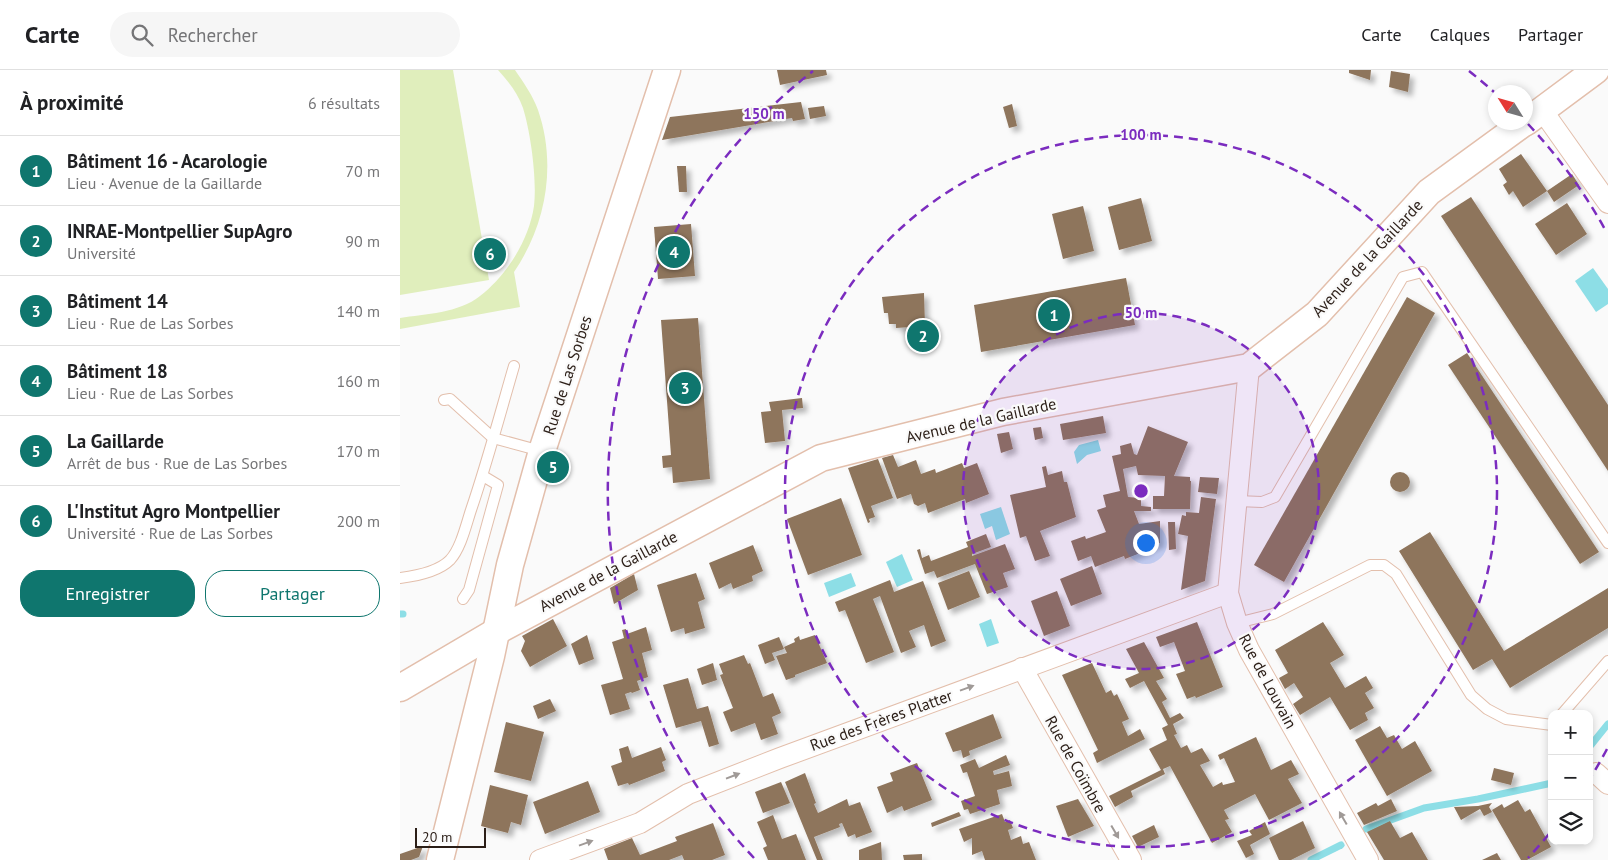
<!DOCTYPE html>
<html lang="fr">
<head>
<meta charset="utf-8">
<style>
	body { margin:0; font-family:"PT Sans",sans-serif; background:#f6f6f6; color:#202124 }
	.controls { position:absolute; right:15px; bottom:15px; display:grid; overflow:hidden; border-radius:10px; box-shadow:0 2px 8px #0003 }
	.controls button { width:45px; height:45px; display:grid; place-items:center; padding:0; border:0; border-bottom:1px solid #e0e0e0; background:#fff; color:#202124; font:25px sans-serif }
	.compass { position:absolute; left:1088px; top:15px; width:45px; height:45px; border-radius:50%; background:#fff; box-shadow:0 2px 8px #0003; rotate:307deg }
	.scale { position:absolute; left:15px; bottom:12px; width:71px; box-sizing:border-box; padding-left:5px; border:2px solid #2b1e17; border-top:0; font-size:14px; line-height:18px; white-space:nowrap; color:#2b1e17; -webkit-text-stroke:4px #fafafa; paint-order:stroke }
	.you { position:absolute; left:745px; top:472px; width:18px; height:18px; margin:-12px; border:4px solid #fff; border-radius:50%; background:#1a73e8; box-shadow:0 0 0 8px #1a73e833 }
	.badge { display:grid; place-items:center; width:32px; height:32px; border-radius:50%; background:#0f766e; color:#fff; font-size:16px; font-weight:700 }
	.pin { position:absolute; translate:-50% -50%; border:2px solid #fff; box-shadow:0 1px 5px #0006 }
	.list { margin:0; padding:0; list-style:none }
	h2 { display:flex; justify-content:space-between; align-items:center; height:65px; margin:0; padding:0 20px; font-size:21px }
	h2 small { font-size:16px; font-weight:400; color:#757577 }
	.list li { display:grid; grid-template-columns:32px 1fr auto; gap:15px; align-items:center; box-sizing:border-box; height:70px; padding:0 20px; border-top:1px solid #e0e0e0 }
	.list b { display:block; font-size:19px; white-space:nowrap }
	.list p { margin:0; font-size:16px; white-space:nowrap; color:#757577 }
	.list em { font-size:16px; font-style:normal; color:#757577 }
	.actions { display:flex; gap:10px; padding:15px 20px }
	.actions a { flex:1; padding:11px 0; border:1px solid #0f766e; border-radius:20px; text-align:center; font-size:18px; color:#0f766e }
	.actions .main { background:#0f766e; color:#fff }
	.icon { flex:none; width:28px; height:28px; fill:none; stroke:currentColor; stroke-width:2; stroke-linecap:round; stroke-linejoin:round }
	.map { position:relative; flex:none; width:1208px; height:790px; overflow:hidden }
	header { display:flex; align-items:center; gap:30px; box-sizing:border-box; height:70px; padding:0 25px; background:#fff; border-bottom:1px solid #e0e0e0 }
	header strong { font-size:24px }
	nav { display:flex; gap:28px; margin-inline-start:auto; font-size:18px }
	.search { width:350px; height:45px; background:#f6f6f6; display:flex; align-items:center; gap:12px; box-sizing:border-box; padding:0 18px; border-radius:28px; color:#757577; font-size:19px }
	main { display:flex }
	aside { flex:1; background:#fff }
	.map>svg:first-child { display:block }
	.green { fill:#e0eebc }
	.water { fill:#8ddee6 }
	.lines { fill:none; stroke-linecap:round; stroke-linejoin:round }
	.stream { stroke:#8ddee6; stroke-width:7 }
	.building { fill:#8e745b; filter:url(#shadow) }
	.service-casing { stroke:#e3bfac; stroke-width:12 }
	.minor-casing { stroke:#e3bfac; stroke-width:22 }
	.tertiary-casing { stroke:#e3bfac; stroke-width:29 }
	.service { stroke:#fff; stroke-width:10 }
	.minor { stroke:#fff; stroke-width:20 }
	.tertiary { stroke:#fff; stroke-width:26 }
	.oneway { fill:#a09a97 }
	.ring { fill:none; stroke:#7b2cbf; stroke-width:2.5; stroke-dasharray:9 6 }
	.labels { text-anchor:middle; dominant-baseline:central; stroke-width:4.5; stroke-linejoin:round; paint-order:stroke }
	.street-label { font-size:16px; fill:#2b1e17; stroke:#fafafa }
	.centre { fill:#7b2cbf; stroke:#fafafa; stroke-width:2.5 }
	.ring-label { font-size:15px; text-anchor:middle; font-weight:bold; fill:#7b2cbf; stroke:#fafafa; stroke-width:4.5; stroke-linejoin:round; paint-order:stroke }
</style>
</head>
<body>
<header>
<strong>Carte</strong>
<div class="search"><svg class="icon" aria-label="search" viewBox="0 0 24 24"><circle cx="10" cy="10" r="6"/><path d="M15 15l6 6"/></svg>Rechercher</div>
<nav><a>Carte</a><a>Calques</a><a>Partager</a></nav>
</header>
<main>
<aside>
<h2>À proximité<small>6 résultats</small></h2>
<ul class="list">
<li><span class="badge">1</span><div><b>Bâtiment 16 - Acarologie</b><p>Lieu · Avenue de la Gaillarde</p></div><em>70 m</em></li>
<li><span class="badge">2</span><div><b>INRAE-Montpellier SupAgro</b><p>Université</p></div><em>90 m</em></li>
<li><span class="badge">3</span><div><b>Bâtiment 14</b><p>Lieu · Rue de Las Sorbes</p></div><em>140 m</em></li>
<li><span class="badge">4</span><div><b>Bâtiment 18</b><p>Lieu · Rue de Las Sorbes</p></div><em>160 m</em></li>
<li><span class="badge">5</span><div><b>La Gaillarde</b><p>Arrêt de bus · Rue de Las Sorbes</p></div><em>170 m</em></li>
<li><span class="badge">6</span><div><b>L'Institut Agro Montpellier</b><p>Université · Rue de Las Sorbes</p></div><em>200 m</em></li>
</ul>
<div class="actions"><a class="main">Enregistrer</a><a>Partager</a></div>
</aside>
<div class="map">
<svg width="1208" height="790" viewBox="0 0 1208 790">
	<defs>
		<filter id="shadow"><feDropShadow dx="4.5" dy="4.5" stdDeviation="2.5" flood-color="#0004"/></filter>
	</defs>
	<rect width="100%" height="100%" fill="#fafafa"/>
	<g class="green">
		<polygon points="0,0 53,0 89,210 0,225"/>
		<path d="M98,0H115C124,13 133,26 138,40C157,95 146,155 114,202L120,237L0,259V248C25,244 59,243 80,226C107,205 129,170 134,136C137,110 131,64 123,38C118,23 108,11 98,0Z"/>
	</g>
	<g class="water">
		<polygon points="1193,198 1208,219 1208,234 1196,242 1175,211"/>
		<polygon points="698,370 701,381 687,385 677,394 674,382 679,375"/>
		<polygon points="601,437 610,464 596,470 592,456 585,459 580,444"/>
		<polygon points="502,484 513,510 497,517 486,492"/>
		<polygon points="451,503 456,516 429,527 424,513"/>
		<polygon points="591,549 599,573 587,577 579,554"/>
	</g>
	<g class="lines">
		<g class="stream">
			<polyline points="0,544 3,544"/>
			<polyline points="1191,675 1208,654"/>
			<polyline points="966,759 1024,738 1078,729 1152,713"/>
			<polyline points="911,790 941,775"/>
		</g>
	</g>
	<g class="building">
		<polygon points="377,0 426,0 427,5 380,15"/>
		<polygon points="949,0 971,0 970,10 949,3"/>
		<polygon points="991,1 1010,4 1008,22 989,17"/>
		<polygon points="401,32 405,49 393,51 392,48 262,70 270,47"/>
		<polygon points="612,34 617,56 609,58 603,37"/>
		<polygon points="424,36 426,46 410,49 408,38"/>
		<polygon points="1121,84 1147,121 1123,137 1113,121 1109,125 1103,115 1107,112 1099,99"/>
		<polygon points="277,96 286,96 287,122 279,122"/>
		<polygon points="1172,104 1179,115 1154,132 1147,121"/>
		<polygon points="1071,127 1208,335 1208,401 1041,146"/>
		<polygon points="741,128 752,171 719,180 708,137"/>
		<polygon points="1167,133 1187,164 1156,185 1135,154"/>
		<polygon points="683,136 694,181 663,189 652,144"/>
		<polygon points="291,154 295,206 258,209 254,157"/>
		<polygon points="726,208 735,255 581,282 574,235"/>
		<polygon points="524,223 525,256 496,258 496,254 489,254 488,243 484,243 482,227"/>
		<polygon points="1007,227 1035,243 884,512 854,495"/>
		<polygon points="298,248 310,409 273,413 272,397 263,398 262,386 271,385 261,250"/>
		<polygon points="1067,283 1199,482 1180,494 1048,295"/>
		<polygon points="402,328 403,338 382,340 385,371 365,373 361,342 371,341 369,332"/>
		<polygon points="703,346 706,363 663,370 660,354"/>
		<polygon points="748,356 788,372 774,406 790,407 790,411 791,411 790,439 753,439 753,426 764,426 765,406 738,405 736,396 723,399 728,427 741,428 741,436 751,437 751,441 734,441 739,454 760,451 760,473 748,478 748,480 725,489 724,486 695,497 691,486 678,491 671,471 685,466 686,469 706,462 697,440 706,437 703,425 720,421 712,386 721,384 720,376 731,373 734,384 737,385"/>
		<polygon points="641,357 643,368 635,370 633,358"/>
		<polygon points="609,362 613,379 601,383 597,364"/>
		<polygon points="493,385 498,397 516,390 521,404 535,399 536,403 562,393 564,398 577,393 589,424 566,433 565,429 528,443 525,433 518,436 514,434 511,424 497,429 482,388"/>
		<polygon points="478,389 493,428 471,436 475,447 469,449 470,452 468,453 448,398"/>
		<polygon points="646,396 648,405 662,401 664,412 667,412 676,447 640,461 650,486 635,491 626,466 620,468 610,425 646,417 642,397"/>
		<circle cx="1000" cy="412" r="10"/>
		<polygon points="800,407 819,408 817,424 798,422"/>
		<polygon points="801,427 816,429 805,511 781,520 788,466 778,464 782,445 786,446 786,442 799,443"/>
		<polygon points="441,428 462,485 408,505 387,449"/>
		<polygon points="768,452 775,452 776,479 769,480"/>
		<polygon points="1030,462 1104,581 1208,518 1208,558 1110,618 1092,589 1073,600 999,481"/>
		<polygon points="586,464 591,477 572,484 572,486 605,474 615,499 603,503 608,517 587,524 575,494 537,508 534,501 525,504 517,480 520,479 522,488 529,485 531,491 568,477 566,472"/>
		<polygon points="353,475 363,501 352,506 353,511 333,519 331,513 319,519 309,493"/>
		<polygon points="692,496 702,524 671,536 660,509"/>
		<polygon points="569,501 580,527 548,540 538,513"/>
		<polygon points="296,503 305,529 298,532 305,558 285,564 284,558 271,562 257,515"/>
		<polygon points="234,504 238,520 214,534 210,518"/>
		<polygon points="490,510 494,522 523,511 546,571 531,577 524,555 509,561 516,577 501,583 480,526 473,529 494,582 466,593 445,540 439,542 435,532"/>
		<polygon points="657,521 670,556 644,566 631,531"/>
		<polygon points="153,549 167,576 130,597 121,581 125,571 122,566"/>
		<polygon points="797,552 823,617 796,628 795,626 787,629 776,604 785,601 774,572 760,577 756,567"/>
		<polygon points="923,552 944,585 930,593 945,618 966,606 973,618 965,623 974,638 965,643 968,650 950,660 930,627 900,645 893,634 903,627 894,613 885,619 879,608 888,603 875,580"/>
		<polygon points="246,557 252,580 242,583 248,607 237,611 240,620 232,623 231,622 225,624 230,639 210,645 201,615 223,609 212,572 224,568 222,560 226,559 227,564"/>
		<polygon points="187,565 194,589 179,595 171,574"/>
		<polygon points="415,565 427,593 395,605 395,607 386,610 376,586 387,583 384,577 395,572 394,569 399,566 400,570"/>
		<polygon points="379,567 384,579 372,583 375,590 365,594 358,575"/>
		<polygon points="744,572 764,608 756,611 767,629 762,632 770,648 780,643 784,648 773,654 777,664 774,665 781,678 787,675 791,683 802,678 810,691 800,695 813,717 822,712 823,715 835,712 824,688 820,690 818,685 856,667 871,700 891,690 899,704 888,709 902,733 869,750 855,724 824,740 829,749 825,750 832,762 812,773 770,696 763,699 765,704 731,721 733,727 715,737 709,726 761,700 749,679 767,670 762,658 768,655 744,611 730,618 725,609 739,603 726,579"/>
		<polygon points="344,585 348,594 350,593 363,627 373,623 381,643 372,647 378,664 361,670 355,653 331,662 323,642 333,638 320,605 323,604 319,594"/>
		<polygon points="313,593 317,610 302,615 297,599"/>
		<polygon points="692,593 706,623 711,620 714,626 717,624 729,649 722,652 728,666 740,659 745,669 697,693 693,683 698,680 662,605"/>
		<polygon points="288,608 297,639 308,636 319,674 309,677 301,651 276,658 263,615"/>
		<polygon points="150,629 156,641 138,649 133,636"/>
		<polygon points="593,644 602,668 569,681 570,685 563,688 561,680 553,682 545,663"/>
		<polygon points="106,652 144,662 131,711 94,702"/>
		<polygon points="980,656 987,668 994,665 1002,679 1015,671 1032,701 987,726 955,670"/>
		<polygon points="228,676 232,688 261,677 266,690 262,692 265,701 229,715 228,713 218,716 211,696 222,692 219,679"/>
		<polygon points="606,685 610,695 593,701 594,705 609,701 612,716 597,720 600,734 570,744 568,739 564,740 561,731 575,726 567,702 563,703 560,695 575,689 579,698"/>
		<polygon points="517,693 532,730 504,741 502,736 487,743 477,717 493,711 490,703"/>
		<polygon points="1094,698 1114,703 1111,715 1091,710"/>
		<polygon points="405,703 416,733 414,734 418,743 447,729 449,736 460,732 472,762 456,768 455,764 448,767 442,753 439,754 440,757 414,767 423,790 417,790 385,712"/>
		<polygon points="188,711 200,742 145,764 133,732"/>
		<polygon points="381,712 390,733 363,743 355,722"/>
		<polygon points="90,715 128,725 121,755 111,752 108,763 81,756"/>
		<polygon points="678,729 694,756 668,767 656,736"/>
		<polygon points="991,729 997,741 964,755 957,743 976,733 978,736"/>
		<polygon points="1118,730 1125,742 1130,739 1151,777 1127,790 1121,790 1092,740 1102,734 1104,738"/>
		<polygon points="1092,733 1089,737 1092,742 1084,746 1080,739 1061,750 1054,737 1078,736"/>
		<polygon points="559,742 561,746 532,757 531,753"/>
		<polygon points="602,744 605,752 610,750 613,758 608,760 611,770 621,766 623,774 629,772 636,790 585,790 582,781 572,785 572,768 564,772 559,759"/>
		<polygon points="373,745 382,769 396,764 406,790 368,790 363,778 367,776 357,752"/>
		<polygon points="903,751 915,778 891,790 879,790 869,768"/>
		<polygon points="990,751 1000,768 1012,762 1028,790 984,790 967,762"/>
		<polygon points="865,752 870,764 850,775 854,784 846,788 837,771 852,765 849,761"/>
		<polygon points="313,753 325,785 312,790 284,790 282,785 269,790 208,790 204,779 232,768 240,785 277,771 275,767"/>
		<polygon points="754,755 759,767 738,777 732,766"/>
		<polygon points="481,772 482,790 459,790 459,780"/>
		<polygon points="23,776 19,787 11,790 0,790 0,784"/>
		<polygon points="1097,783 1101,790 1082,790"/>
		<polygon points="522,784 522,790 504,790 503,785"/>
	</g>
	<g class="lines">
		<defs>
			<g id="service">
				<polyline points="44,330 50,329 93,368 141,381"/>
				<polyline points="837,431 862,432 875,427 1003,207 1022,202 1208,473"/>
				<path d="M0,508C16,506 38,502 50,490C61,478 66,455 71,440C87,393 100,344 114,296"/>
				<polyline points="63,529 69,520 98,415 83,406"/>
				<polyline points="837,553 873,544 970,495 984,495 996,504 1071,625 1087,639 1106,649 1152,655"/>
				<polyline points="1162,644 1208,591"/>
			</g>
			<g id="minor">
				<polyline points="1142,40 1208,133"/>
				<polyline points="849,297 828,523 837,553 849,580 968,790"/>
				<polyline points="622,598 731,790"/>
				<polyline points="1196,703 1208,714"/>
				<polyline points="140,790 240,753 288,724 380,688 828,523"/>
			</g>
			<g id="tertiary">
				<polyline points="1126,52 1196,0"/>
				<polyline points="0,618 97,561 421,388 603,342 849,297 917,244 1029,122 1125,52"/>
				<polyline points="40,790 91,586 110,495 142,381 267,0"/>
			</g>
		</defs>
		<use href="#service" class="service-casing"/>
		<use href="#minor" class="minor-casing"/>
		<use href="#tertiary" class="tertiary-casing"/>
		<use href="#service" class="service"/>
		<use href="#minor" class="minor"/>
		<use href="#tertiary" class="tertiary"/>
	</g>
	<defs><path id="oneway-solid" d="M-6-.8H1V-3.2L6.5 0L1 3.2V.8H-6Z" transform="scale(1.25)"/></defs>
	<g class="oneway">
		<use href="#oneway-solid" transform="translate(567 618) rotate(-20)"/>
		<use href="#oneway-solid" transform="translate(333 706) rotate(-21)"/>
		<use href="#oneway-solid" transform="translate(943 748) rotate(-120)"/>
		<use href="#oneway-solid" transform="translate(715 762) rotate(60)"/>
		<use href="#oneway-solid" transform="translate(186 773) rotate(-20)"/>
	</g>
	<circle cx="741" cy="421" r="178" fill="#7b2cbf" fill-opacity=".12"/>
	<g class="ring">
		<circle cx="741" cy="421" r="178"/>
		<circle cx="741" cy="421" r="356"/>
		<path d="M1207 679A533 533 0 0 1 1191 707M1149 764A533 533 0 0 1 1128 788M354 788A533 533 0 0 1 413 1M1069 1A533 533 0 0 1 1094 22M1128 54A533 533 0 0 1 1207 163"/>
	</g>
	<g class="labels">
		<g class="street-label">
			<text transform="translate(967 188) rotate(-47)">Avenue de la Gaillarde</text>
			<text transform="translate(167 305) rotate(-72)">Rue de Las Sorbes</text>
			<text transform="translate(581 350) rotate(-13)">Avenue de la Gaillarde</text>
			<text transform="translate(208 501) rotate(-28)">Avenue de la Gaillarde</text>
			<text transform="translate(868 611) rotate(62)">Rue de Louvain</text>
			<text transform="translate(481 650) rotate(-20)">Rue des Frères Platter</text>
			<text transform="translate(676 694) rotate(61)">Rue de Coïmbre</text>
		</g>
	</g>
	<circle cx="741" cy="421" r="8" class="centre"/>
	<g class="ring-label">
		<text x="364" y="49">150 m</text>
		<text x="741" y="70">100 m</text>
		<text x="741" y="248">50 m</text>
	</g>
</svg>
<div class="controls">
<button>+</button>
<button>−</button>
<button><svg class="icon" aria-label="layers" viewBox="0 0 24 24"><path d="M12 4l9 5-9 5-9-5zM3 14l9 5 9-5"/></svg></button>
</div>
<svg class="compass" viewBox="-18 -18 36 36"><path d="M0-13l5 13h-10z" fill="#e53935"/><path d="M0 13l5-13h-10z" fill="#757577"/></svg>
<div class="scale">20 m</div>
<div class="you"></div>
<div class="pin badge" style="left:654px;top:245px">1</div>
<div class="pin badge" style="left:523px;top:266px">2</div>
<div class="pin badge" style="left:285px;top:318px">3</div>
<div class="pin badge" style="left:274px;top:182px">4</div>
<div class="pin badge" style="left:153px;top:397px">5</div>
<div class="pin badge" style="left:90px;top:184px">6</div>
</div>
</main>
</body>
</html>
